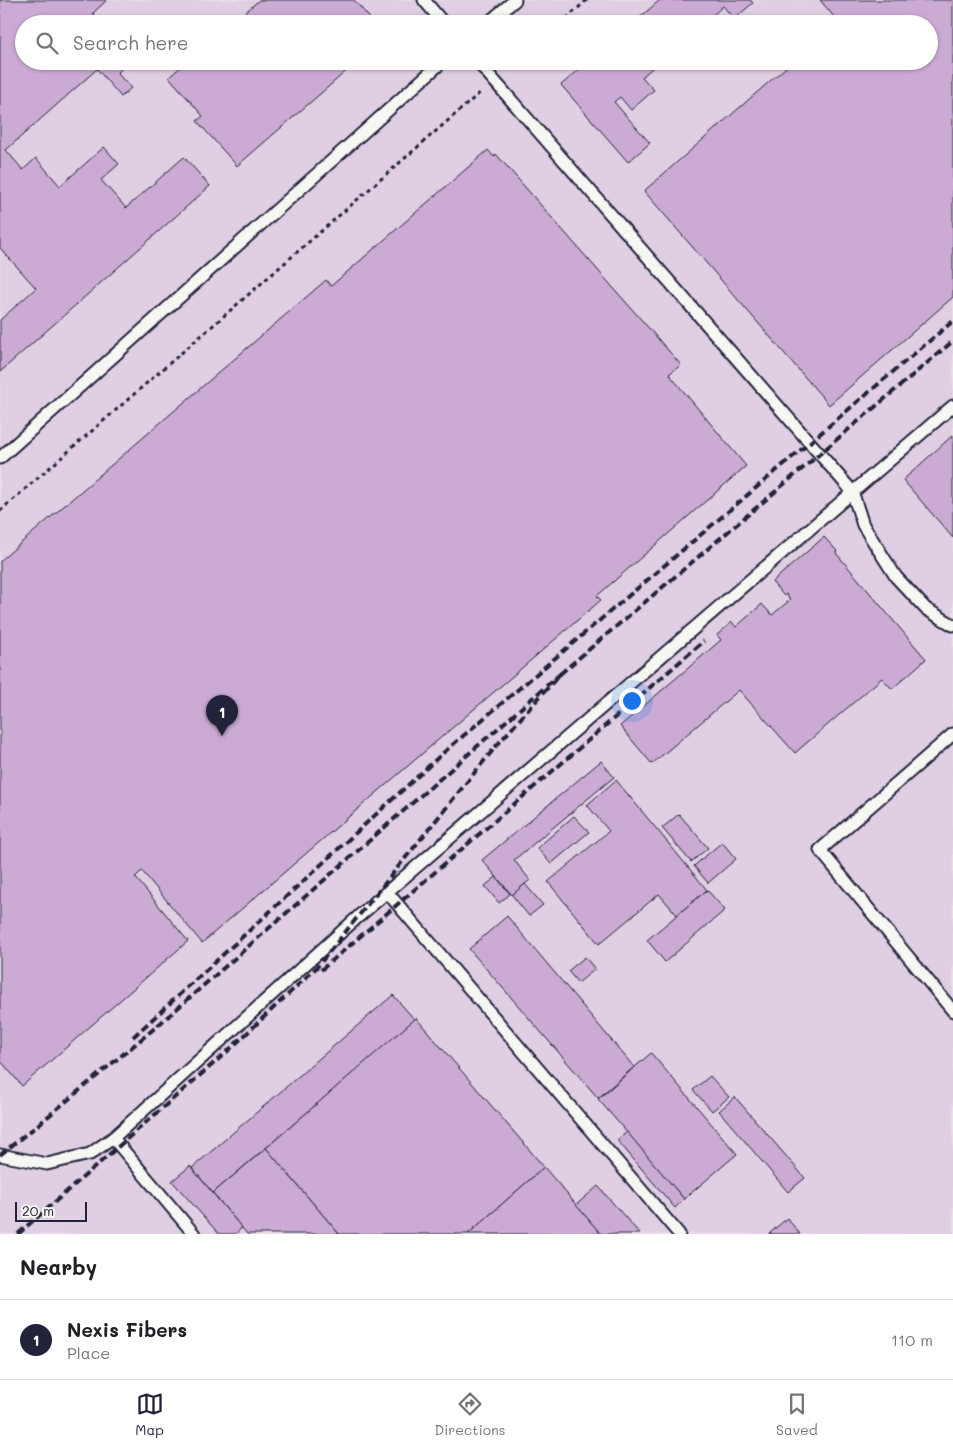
<!DOCTYPE html>
<html lang="en">
<head>
<meta charset="utf-8">
<style>
	body { margin:0; font-family:Mali,sans-serif; background:#f6f6f6; color:#202124 }
	.scale { position:absolute; left:15px; bottom:12px; width:72px; box-sizing:border-box; padding-left:5px; border:2px solid #22223b; border-top:0; font-size:14px; line-height:18px; white-space:nowrap; color:#22223b; -webkit-text-stroke:4px #f6f6f2; paint-order:stroke }
	.you { position:absolute; left:631px; top:700px; width:18px; height:18px; margin:-12px; border:4px solid #fff; border-radius:50%; background:#1a73e8; box-shadow:0 0 0 8px #1a73e833 }
	.badge { display:grid; place-items:center; width:32px; height:32px; border-radius:50%; background:#22223b; color:#fff; font-size:16px; font-weight:700 }
	.pin { position:absolute; translate:-50% -41px; filter:drop-shadow(0 1px 2px #0008) }
	.pin::after { content:''; position:absolute; top:26px; width:18px; height:15px; background:inherit; clip-path:polygon(0 0,100% 0,50% 100%) }
	.list { margin:0; padding:0; list-style:none }
	h2 { display:flex; justify-content:space-between; align-items:center; height:65px; margin:0; padding:0 20px; font-size:21px }
	h2 small { font-size:16px; font-weight:400; color:#757577 }
	.list li { display:grid; grid-template-columns:32px 1fr auto; gap:15px; align-items:center; box-sizing:border-box; height:80px; padding:0 20px; border-top:1px solid #e0e0e0 }
	.list b { display:block; font-size:19px; white-space:nowrap }
	.list p { margin:0; font-size:16px; white-space:nowrap; color:#757577 }
	.list em { font-size:16px; font-style:normal; color:#757577 }
	.icon { flex:none; width:28px; height:28px; fill:none; stroke:currentColor; stroke-width:2; stroke-linecap:round; stroke-linejoin:round }
	.map { position:relative; flex:none; width:953px; height:1234px; overflow:hidden }
	.search { position:absolute; background:#fff; box-shadow:0 1px 4px #0004; left:15px; right:15px; top:15px; height:55px; display:flex; align-items:center; gap:12px; box-sizing:border-box; padding:0 18px; border-radius:28px; color:#757577; font-size:19px }
	.sheet { height:145px; background:#fff }
	nav { display:flex; justify-content:space-around; align-items:center; box-sizing:border-box; height:70px; border-top:1px solid #e0e0e0; background:#fff; font-size:14px; color:#757577 }
	nav a { display:grid; justify-items:center; gap:2px }
	nav .on { color:#22223b }
	.map>svg:first-child { display:block }
	.built { fill:#e0cfe3; fill-rule:evenodd }
	.building { fill:#cbaad4; stroke:#22223b }
	.lines { fill:none; stroke-linecap:round; stroke-linejoin:round }
	.lane-casing { stroke:#22223b; stroke-width:15 }
	.path { stroke:#22223b; stroke-width:3; stroke-dasharray:4 4; stroke-linecap:butt }
	.lane { stroke:#f6f6f2; stroke-width:11 }
	.rail { stroke:#22223b; stroke-width:4; stroke-dasharray:8 4; stroke-linecap:butt }
</style>
</head>
<body>
<div class="map">
<svg width="953" height="1234" viewBox="0 0 953 1234">
	<rect width="100%" height="100%" fill="#e9dfe9"/>
	<filter id="ink" filterUnits="userSpaceOnUse"><feTurbulence type="fractalNoise" baseFrequency=".02" numOctaves="2"/><feDisplacementMap in="SourceGraphic" scale="10" xChannelSelector="R" yChannelSelector="G"/><feConvolveMatrix kernelMatrix="1 2 1 2 8 2 1 2 1" color-interpolation-filters="sRGB"/></filter>
	<g filter="url(#ink)">
		<path class="built" d="M0,0H953V1234H0ZM24,24H929V61H24Z"/>
		<g class="building">
			<polygon points="0,0 107,0 93,13 103,24 24,24 24,61 130,61 117,73 131,88 121,97 97,69 6,150 23,170 36,158 60,186 104,147 119,164 101,180 126,208 184,157 210,186 0,372 0,320 36,288 0,248"/>
			<polygon points="259,0 354,0 375,24 232,24"/>
			<polygon points="660,0 750,0 753,3 734,19 723,6 703,24 632,24"/>
			<polygon points="820,0 953,0 953,297 829,405 644,191 793,61 929,61 929,24 840,24"/>
			<polygon points="188,61 358,61 237,166 197,121 203,116 169,77"/>
			<polygon points="589,61 660,61 642,77 654,90 631,110 620,97 614,102 650,143 628,162 561,85"/>
			<polygon points="488,150 494,157 496,154 681,365 669,374 746,466 597,596 601,600 202,943 142,871 135,877 188,941 22,1086 0,1060 0,561 326,280 331,286"/>
			<polygon points="953,435 953,538 903,480"/>
			<polygon points="824,537 838,552 836,553 926,659 892,689 882,678 795,753 739,690 652,764 620,726 721,640 717,635 732,622 736,627 762,604 772,615 790,600 786,594 784,596 772,582"/>
			<polygon points="601,761 614,777 514,860 530,880 512,895 482,860"/>
			<polygon points="616,780 707,890 677,915 659,894 599,944 548,882 609,831 587,805"/>
			<polygon points="679,814 708,848 691,862 662,828"/>
			<polygon points="574,816 589,832 551,864 537,848"/>
			<polygon points="722,842 736,859 708,883 694,866"/>
			<polygon points="496,877 510,894 499,903 485,886"/>
			<polygon points="525,884 543,905 529,916 512,895"/>
			<polygon points="707,890 725,910 665,962 647,940"/>
			<polygon points="507,916 634,1067 598,1098 469,949"/>
			<polygon points="585,957 595,969 578,983 568,971"/>
			<polygon points="393,995 415,1020 213,1193 192,1168"/>
			<polygon points="416,1018 544,1167 468,1234 339,1234 266,1148"/>
			<polygon points="651,1053 737,1154 684,1199 598,1099"/>
			<polygon points="710,1076 729,1097 712,1111 693,1090"/>
			<polygon points="735,1097 805,1178 788,1192 719,1111"/>
			<polygon points="627,1132 684,1199 675,1208 617,1140"/>
			<polygon points="266,1148 339,1234 247,1234 242,1228 213,1193"/>
			<polygon points="190,1166 242,1228 235,1234 219,1234 172,1181"/>
			<polygon points="544,1167 601,1234 468,1234"/>
			<polygon points="598,1186 640,1234 601,1234 576,1205"/>
			<polygon points="787,1218 800,1234 769,1234"/>
		</g>
		<g class="lines">
			<defs>
				<g id="lane">
					<polyline points="424,0 444,24"/>
					<polyline points="487,24 515,0"/>
					<polyline points="477,61 852,491 863,525 896,577 926,609 953,625"/>
					<polyline points="0,458 443,61"/>
					<polyline points="953,734 820,850 953,1011"/>
					<polyline points="387,892 679,1234"/>
					<polyline points="113,1138 194,1234"/>
					<polyline points="0,1155 47,1164 90,1154 113,1138 359,916 953,406"/>
				</g>
			</defs>
			<use href="#lane" class="lane-casing"/>
			<g class="path">
				<polyline points="560,24 587,0"/>
				<polyline points="507,69 516,61"/>
				<polyline points="0,511 482,91"/>
			</g>
			<use href="#lane" class="lane"/>
			<g class="rail">
				<polyline points="560,674 953,341"/>
				<polyline points="321,970 704,641"/>
				<polyline points="133,1037 443,753 953,321"/>
				<polyline points="0,1155 31,1130"/>
				<polyline points="18,1234 229,1050 317,967 497,745 560,674 156,1027 28,1133"/>
			</g>
		</g>
	</g>
</svg>
<div class="scale">20 m</div>
<div class="you"></div>
<div class="pin badge" style="left:222px;top:736px">1</div>
<div class="search"><svg class="icon" aria-label="search" viewBox="0 0 24 24"><circle cx="10" cy="10" r="6"/><path d="M15 15l6 6"/></svg>Search here</div>
</div>
<section class="sheet">
<h2>Nearby<small></small></h2>
<ul class="list">
<li><span class="badge">1</span><div><b>Nexis Fibers</b><p>Place</p></div><em>110 m</em></li>
</ul>
</section>
<nav>
<a class="on"><svg class="icon" aria-label="map" viewBox="0 0 24 24"><path d="M3 6l6-2 6 2 6-2v14l-6 2-6-2-6 2zM9 4v14M15 6v14"/></svg>Map</a>
<a><svg class="icon" aria-label="directions" viewBox="0 0 24 24"><path d="M12 3l9 9-9 9-9-9zM9 14v-3h6M13 9l2 2-2 2"/></svg>Directions</a>
<a><svg class="icon" aria-label="saved" viewBox="0 0 24 24"><path d="M7 4h10v16l-5-4-5 4z"/></svg>Saved</a>
</nav>
</body>
</html>
